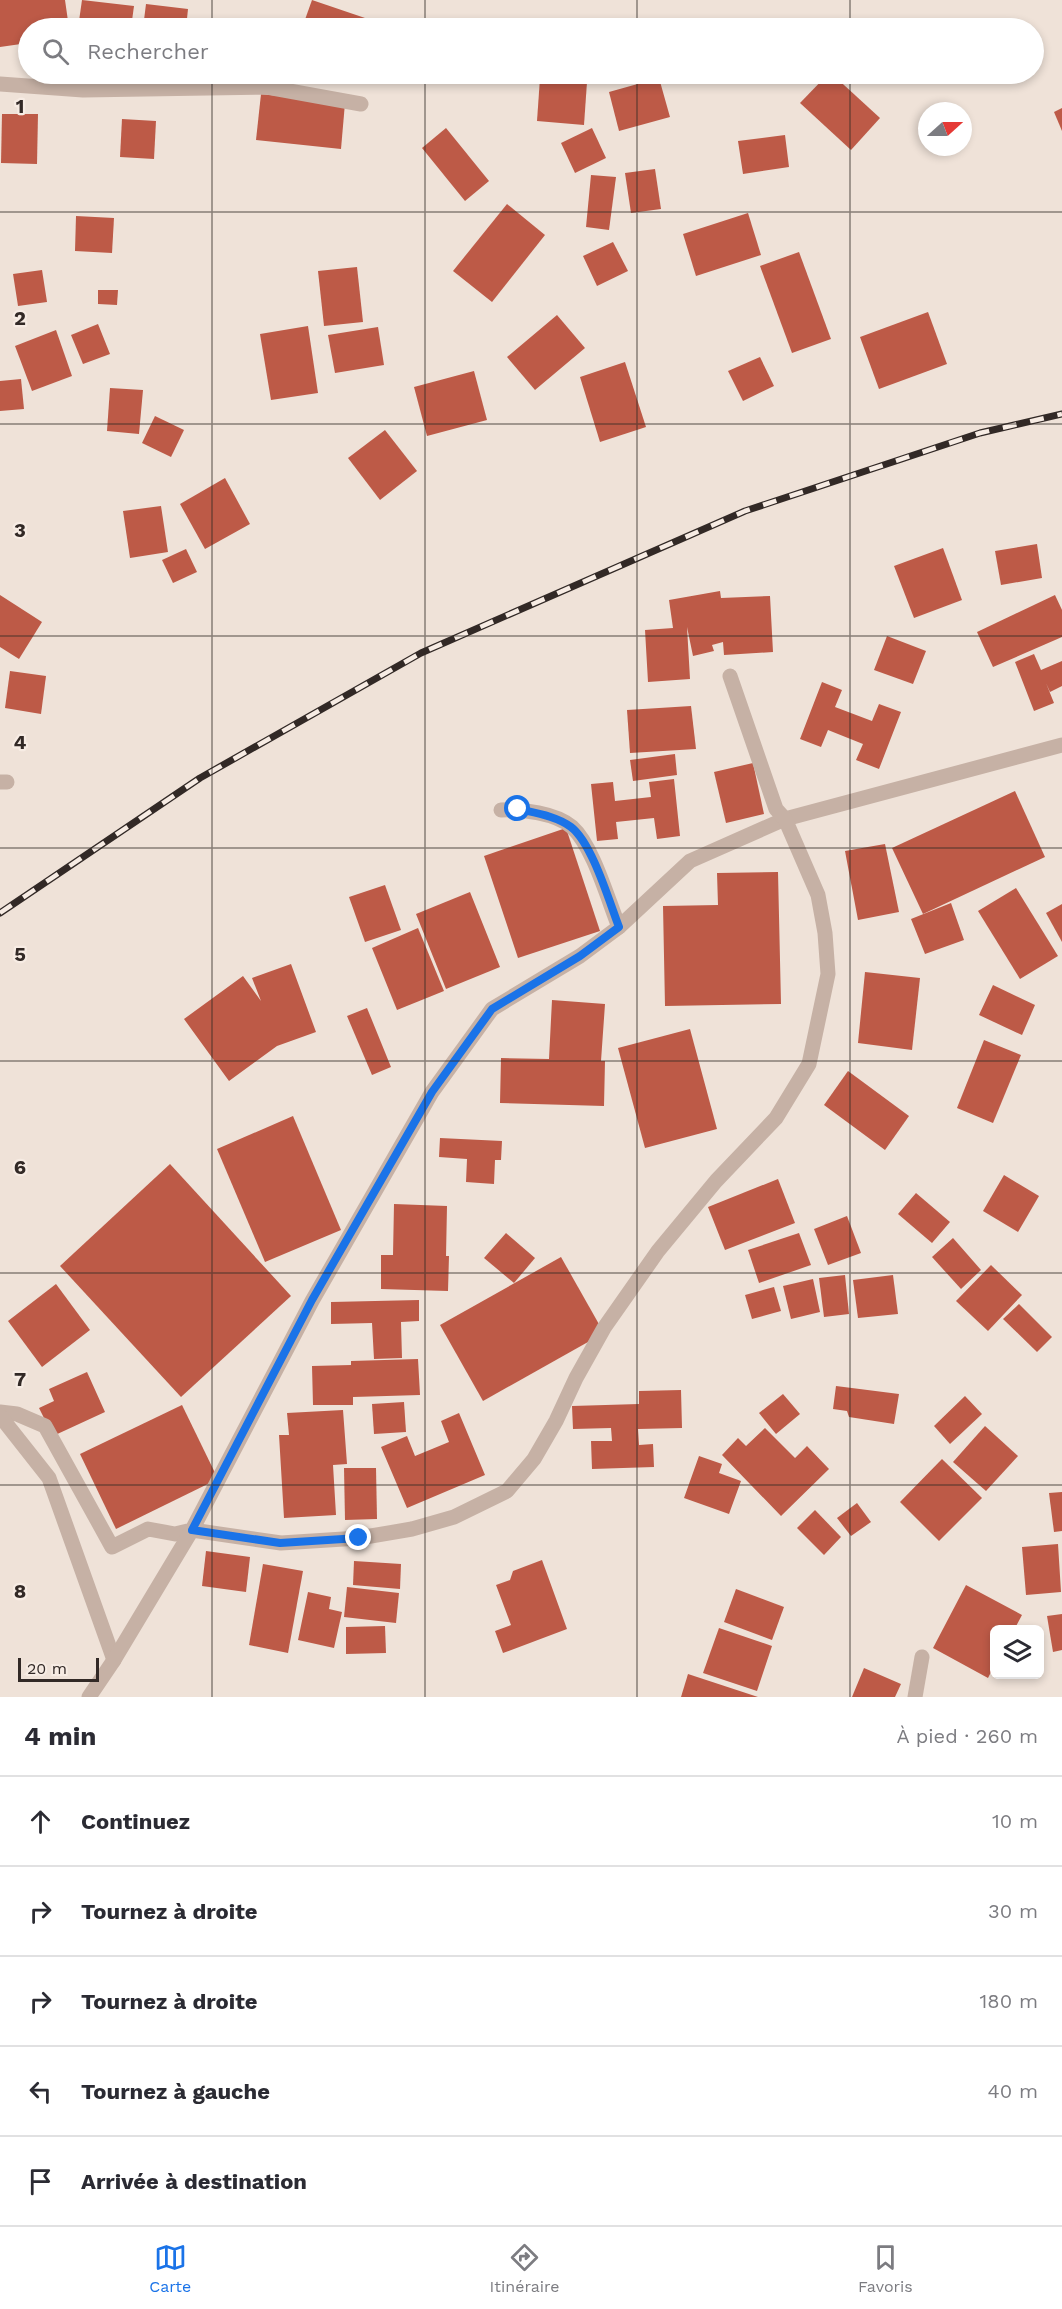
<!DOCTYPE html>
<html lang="fr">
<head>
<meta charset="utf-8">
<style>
	body { margin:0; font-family:"Work Sans",sans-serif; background:#f2f2f3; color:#2b2b33 }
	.controls { position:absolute; right:18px; bottom:18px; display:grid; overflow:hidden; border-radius:9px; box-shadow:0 3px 9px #0003 }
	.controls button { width:54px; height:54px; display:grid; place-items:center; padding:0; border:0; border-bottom:2px solid #e1e1e2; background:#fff; color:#2b2b33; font:30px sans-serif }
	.compass { position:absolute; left:918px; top:102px; width:54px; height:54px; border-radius:50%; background:#fff; box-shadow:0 3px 9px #0003; rotate:69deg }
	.scale { position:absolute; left:18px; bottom:15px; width:81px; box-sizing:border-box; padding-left:6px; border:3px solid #322926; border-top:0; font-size:16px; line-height:21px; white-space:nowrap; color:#322926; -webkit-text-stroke:4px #f7ece4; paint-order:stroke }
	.stop { position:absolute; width:18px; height:18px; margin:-14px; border:4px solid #1a73e8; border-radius:50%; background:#fff }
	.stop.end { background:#1a73e8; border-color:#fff; box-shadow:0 2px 6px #0008 }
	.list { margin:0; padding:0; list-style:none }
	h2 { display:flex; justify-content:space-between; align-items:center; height:78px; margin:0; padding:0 24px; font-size:26px }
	h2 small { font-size:20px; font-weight:400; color:#7c7c81 }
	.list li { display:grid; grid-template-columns:39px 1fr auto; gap:18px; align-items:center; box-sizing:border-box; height:90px; padding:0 24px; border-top:2px solid #e1e1e2 }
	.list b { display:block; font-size:22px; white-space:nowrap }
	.list em { font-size:20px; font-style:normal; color:#7c7c81 }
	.icon { flex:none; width:33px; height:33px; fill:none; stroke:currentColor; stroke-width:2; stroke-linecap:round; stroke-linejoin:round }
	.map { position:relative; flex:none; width:1062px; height:1697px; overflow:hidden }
	.search { position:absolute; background:#fff; box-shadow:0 3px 9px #0003; left:18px; right:18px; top:18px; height:66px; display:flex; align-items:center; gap:15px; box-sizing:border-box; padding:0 21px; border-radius:33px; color:#7c7c81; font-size:22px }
	.sheet { height:528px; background:#fff }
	nav { display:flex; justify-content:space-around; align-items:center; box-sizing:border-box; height:84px; border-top:2px solid #e1e1e2; background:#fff; font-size:16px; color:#7c7c81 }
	nav a { display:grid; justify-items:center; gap:3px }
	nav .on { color:#1a73e8 }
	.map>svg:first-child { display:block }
	.building { fill:#bd5a47 }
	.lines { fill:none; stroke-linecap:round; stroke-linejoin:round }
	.minor { stroke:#c6b1a5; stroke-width:15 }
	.rail-casing { stroke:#322926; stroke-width:7 }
	.rail { stroke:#f7ece4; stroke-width:4.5; stroke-dasharray:14; stroke-linecap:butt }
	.route { stroke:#1a73e8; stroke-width:8 }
	.grid { fill:none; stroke:#322926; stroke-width:1.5; stroke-opacity:0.55 }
	.grid-label { font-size:20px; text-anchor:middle; font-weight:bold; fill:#322926; stroke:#f7ece4; stroke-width:4.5; stroke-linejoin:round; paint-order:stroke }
</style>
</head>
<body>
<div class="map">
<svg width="1062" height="1697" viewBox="0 0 1062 1697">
	<rect width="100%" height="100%" fill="#efe2d8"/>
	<g class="building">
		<polygon points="0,0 65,0 69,28 28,28 28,43 0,47"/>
		<polygon points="82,0 134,6 131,28 78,28"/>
		<polygon points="312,0 365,18 361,28 302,28"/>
		<polygon points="146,4 188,9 186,28 143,28"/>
		<polygon points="828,74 832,74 880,118 851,150 800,103"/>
		<polygon points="540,78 587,82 584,125 537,121"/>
		<polygon points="659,78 670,117 619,131 609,92"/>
		<polygon points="261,94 345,103 341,149 256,140"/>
		<polygon points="1062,108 1062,131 1054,112"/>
		<polygon points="2,114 38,114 37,164 1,163"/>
		<polygon points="122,119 156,121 154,159 120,157"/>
		<polygon points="446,128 489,181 465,201 422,148"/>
		<polygon points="592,128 606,158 575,173 561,143"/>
		<polygon points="785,135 789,167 743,174 738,141"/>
		<polygon points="655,169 661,209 631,213 625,173"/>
		<polygon points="591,175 616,177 609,230 586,227"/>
		<polygon points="507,204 545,235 492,302 453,271"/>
		<polygon points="748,213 761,255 696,276 683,234"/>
		<polygon points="76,216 114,218 112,253 75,251"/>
		<polygon points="613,242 628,271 597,286 583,256"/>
		<polygon points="799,252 831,339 792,353 760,266"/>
		<polygon points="357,267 363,322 324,326 318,271"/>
		<polygon points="42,270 47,302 18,306 13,274"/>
		<polygon points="98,290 118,290 117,305 98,304"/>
		<polygon points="928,312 947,364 879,389 860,337"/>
		<polygon points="557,315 585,348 535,390 507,357"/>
		<polygon points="98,324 110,354 83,364 71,335"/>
		<polygon points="308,326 318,393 271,400 260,334"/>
		<polygon points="378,327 384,365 335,373 328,335"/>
		<polygon points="56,330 72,376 32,391 15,346"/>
		<polygon points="760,357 774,386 743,401 728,371"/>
		<polygon points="625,362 646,427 600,442 580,377"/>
		<polygon points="474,371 487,420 427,436 414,387"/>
		<polygon points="21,379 24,409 0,411 0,381"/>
		<polygon points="110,388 143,390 139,434 107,431"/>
		<polygon points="155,416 184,430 171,457 142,443"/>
		<polygon points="385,430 417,471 380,500 348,458"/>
		<polygon points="225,478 250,524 205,549 180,504"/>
		<polygon points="161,506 168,552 130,558 123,511"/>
		<polygon points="1037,544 1042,578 1001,585 995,551"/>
		<polygon points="943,548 962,600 914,618 894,566"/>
		<polygon points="186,549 197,572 173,583 162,560"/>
		<polygon points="720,591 721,598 770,596 773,652 724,655 723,642 712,645 714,651 693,656 687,627 690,679 648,682 645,630 673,628 669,600"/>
		<polygon points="0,595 42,622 19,659 0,647"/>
		<polygon points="1055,595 1062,610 1062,637 993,667 977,632"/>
		<polygon points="887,636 926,651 913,684 874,670"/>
		<polygon points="1034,654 1041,670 1062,661 1062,686 1050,692 1046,683 1054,703 1034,711 1015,662"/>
		<polygon points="10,671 46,676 41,714 5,708"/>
		<polygon points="822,682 842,690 835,707 872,721 879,704 901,712 879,769 856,760 863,744 828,730 821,747 800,739"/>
		<polygon points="691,706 696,749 630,753 627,710"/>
		<polygon points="675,754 677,775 633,781 630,760"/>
		<polygon points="753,763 764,814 726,823 714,772"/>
		<polygon points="674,779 680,836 657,839 654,818 616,822 618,839 597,841 591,784 613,782 615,801 651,797 649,782"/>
		<polygon points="1015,791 1045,857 923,914 892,848"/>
		<polygon points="566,828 600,931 518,958 484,856"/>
		<polygon points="885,844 899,912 858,920 845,851"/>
		<polygon points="778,872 781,1004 665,1006 663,906 718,905 717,873"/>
		<polygon points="385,885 401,930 365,942 349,897"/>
		<polygon points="1016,888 1058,956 1020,979 978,911"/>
		<polygon points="470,892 500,967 446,989 416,914"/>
		<polygon points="951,903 964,940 925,954 911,919"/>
		<polygon points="1062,904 1062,942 1046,913"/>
		<polygon points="418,928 444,991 397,1010 372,948"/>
		<polygon points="291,964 316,1032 277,1046 229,1081 184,1019 243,976 261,1001 252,978"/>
		<polygon points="865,972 920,978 912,1050 858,1043"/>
		<polygon points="993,985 1035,1005 1022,1035 979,1015"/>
		<polygon points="552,1000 605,1004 601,1061 605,1061 604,1106 500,1103 501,1058 549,1059"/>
		<polygon points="367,1008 391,1067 372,1075 347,1016"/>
		<polygon points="690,1029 717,1129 645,1148 618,1048"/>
		<polygon points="984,1040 1021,1055 993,1123 957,1108"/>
		<polygon points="848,1071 909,1116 885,1150 824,1105"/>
		<polygon points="293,1116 341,1230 265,1262 217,1149"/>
		<polygon points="440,1138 502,1141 501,1160 495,1160 494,1184 466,1182 467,1159 439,1157"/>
		<polygon points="170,1164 291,1296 181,1397 60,1266"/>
		<polygon points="1004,1175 1039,1196 1018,1232 983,1211"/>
		<polygon points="778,1179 795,1223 725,1250 708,1207"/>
		<polygon points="916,1193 950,1222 932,1243 898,1214"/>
		<polygon points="394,1204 447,1206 446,1256 449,1256 448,1291 381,1289 381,1255 393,1255"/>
		<polygon points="847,1216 861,1253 828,1265 814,1229"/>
		<polygon points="506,1233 535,1258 514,1283 484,1258"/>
		<polygon points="799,1233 811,1265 759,1283 748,1250"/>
		<polygon points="953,1238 981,1270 961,1289 932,1257"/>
		<polygon points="561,1257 604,1333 483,1401 440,1325"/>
		<polygon points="991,1265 1022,1295 988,1331 956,1301"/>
		<polygon points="845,1275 849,1314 824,1317 819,1278"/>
		<polygon points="893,1275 898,1314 858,1318 853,1280"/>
		<polygon points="813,1279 820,1312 791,1319 783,1286"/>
		<polygon points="56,1284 90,1330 42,1367 8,1321"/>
		<polygon points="774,1287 781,1311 752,1319 745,1295"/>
		<polygon points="419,1300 419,1321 401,1322 402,1358 374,1359 372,1323 331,1324 331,1302"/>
		<polygon points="1019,1304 1052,1337 1037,1352 1003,1319"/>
		<polygon points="418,1359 420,1395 353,1397 353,1405 313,1405 312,1366 351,1365 351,1361"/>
		<polygon points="87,1372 105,1412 53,1436 39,1408 54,1401 49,1389"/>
		<polygon points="836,1386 899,1394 894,1424 849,1417 847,1411 833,1409"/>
		<polygon points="681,1390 682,1428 638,1429 639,1445 653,1444 654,1467 592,1469 591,1441 612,1441 611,1428 573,1429 572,1406 639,1404 639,1391"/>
		<polygon points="783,1394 800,1414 776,1434 759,1413"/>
		<polygon points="965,1396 982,1414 950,1444 934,1426"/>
		<polygon points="404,1402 406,1432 374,1434 372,1404"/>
		<polygon points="182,1405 218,1479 116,1529 80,1454"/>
		<polygon points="343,1410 347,1464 333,1465 336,1515 284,1518 279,1435 289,1435 287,1413"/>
		<polygon points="459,1413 485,1475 407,1508 381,1447 407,1436 415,1456 449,1442 441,1421"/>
		<polygon points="985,1426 1018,1456 986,1491 953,1462"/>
		<polygon points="765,1428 795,1458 807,1446 829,1469 781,1516 722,1455 738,1438 746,1446"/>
		<polygon points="699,1456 722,1464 719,1473 741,1481 729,1514 684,1498"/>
		<polygon points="942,1459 982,1498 939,1541 900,1502"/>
		<polygon points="344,1468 376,1468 377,1519 345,1520"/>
		<polygon points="1062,1492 1062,1531 1054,1532 1049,1493"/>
		<polygon points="857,1503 871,1522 851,1536 837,1518"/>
		<polygon points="815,1510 841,1537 824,1555 797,1528"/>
		<polygon points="1058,1544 1061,1592 1026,1595 1022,1547"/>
		<polygon points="206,1551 250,1557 246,1592 202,1586"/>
		<polygon points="542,1560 567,1629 503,1653 495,1631 511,1625 496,1585 510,1580 513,1571"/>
		<polygon points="354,1561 401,1564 400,1589 353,1585"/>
		<polygon points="263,1564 303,1571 288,1653 249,1645"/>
		<polygon points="966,1585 1022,1615 1014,1630 994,1630 994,1666 988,1678 933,1648"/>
		<polygon points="347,1587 399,1593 396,1623 344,1617"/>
		<polygon points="736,1589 784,1607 772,1640 724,1622"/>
		<polygon points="308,1592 331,1597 329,1609 342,1612 334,1648 298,1640"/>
		<polygon points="1062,1614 1062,1650 1053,1652 1047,1616"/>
		<polygon points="385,1626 386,1653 346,1654 346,1627"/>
		<polygon points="719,1628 772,1646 757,1691 703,1673"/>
		<polygon points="864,1668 901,1684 895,1697 852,1697"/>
		<polygon points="688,1674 758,1697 681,1697"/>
	</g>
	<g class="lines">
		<g class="minor">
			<polyline points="0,84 83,90 267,87 361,104"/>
			<polyline points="0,782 7,782"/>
			<path d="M501,810C522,809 556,813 572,827C593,846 608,900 619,927"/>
			<polyline points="0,1412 17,1414 45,1426 112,1547 148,1529 175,1534 192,1530 312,1301 432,1092 492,1009 580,956 619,927 690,861 785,819 1062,745"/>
			<polyline points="0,1416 49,1478 114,1660"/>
			<polyline points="89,1697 114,1660 192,1530 281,1543 359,1538 412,1529 454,1517 507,1491 534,1459 556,1421 576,1378 604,1328 658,1251 716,1181 776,1118 809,1064 828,974 825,933 818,895 785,819 776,809 730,676"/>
			<polyline points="915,1697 922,1657"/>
		</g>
		<defs>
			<polyline id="rail" points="0,913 200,778 421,653 745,511 980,433 1062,414"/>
		</defs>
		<use href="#rail" class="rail-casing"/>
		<use href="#rail" class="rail"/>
	</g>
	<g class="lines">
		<path class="route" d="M359,1538L280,1543L192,1530L312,1300L432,1092L492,1009L580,956L619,927C609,901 592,843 571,827C556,816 535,813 518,809"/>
	</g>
	<path class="grid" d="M212,0V28M425,0V28M637,0V28M850,0V28M212,74V1697M425,74V1697M637,74V1697M850,74V1697M0,212H1062M0,424H1062M0,636H1062M0,848H1062M0,1061H1062M0,1273H1062M0,1485H1062"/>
	<g class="grid-label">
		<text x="20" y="113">1</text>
		<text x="20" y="325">2</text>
		<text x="20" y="537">3</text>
		<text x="20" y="749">4</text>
		<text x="20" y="961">5</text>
		<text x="20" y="1174">6</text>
		<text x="20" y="1386">7</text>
		<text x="20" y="1598">8</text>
	</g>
</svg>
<div class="controls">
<button><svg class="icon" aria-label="layers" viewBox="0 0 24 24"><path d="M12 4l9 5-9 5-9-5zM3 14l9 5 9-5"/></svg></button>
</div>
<svg class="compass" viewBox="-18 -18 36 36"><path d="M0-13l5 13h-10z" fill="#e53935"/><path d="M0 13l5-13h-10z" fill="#7c7c81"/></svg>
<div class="scale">20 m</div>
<div class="stop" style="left:518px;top:809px"></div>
<div class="stop end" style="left:359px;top:1538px"></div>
<div class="search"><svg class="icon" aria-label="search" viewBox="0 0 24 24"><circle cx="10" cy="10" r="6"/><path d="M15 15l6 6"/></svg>Rechercher</div>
</div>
<section class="sheet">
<h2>4 min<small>À pied · 260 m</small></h2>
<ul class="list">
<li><svg class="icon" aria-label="ahead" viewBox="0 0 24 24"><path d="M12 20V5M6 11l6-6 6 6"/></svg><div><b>Continuez</b></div><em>10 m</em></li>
<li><svg class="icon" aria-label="right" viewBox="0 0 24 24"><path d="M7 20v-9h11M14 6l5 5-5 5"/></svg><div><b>Tournez à droite</b></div><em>30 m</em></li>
<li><svg class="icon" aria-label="right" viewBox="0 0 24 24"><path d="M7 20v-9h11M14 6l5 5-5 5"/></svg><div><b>Tournez à droite</b></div><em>180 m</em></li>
<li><svg class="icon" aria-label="left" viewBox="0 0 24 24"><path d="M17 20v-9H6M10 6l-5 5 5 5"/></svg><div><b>Tournez à gauche</b></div><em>40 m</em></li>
<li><svg class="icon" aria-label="arrive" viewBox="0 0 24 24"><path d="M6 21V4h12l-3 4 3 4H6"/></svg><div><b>Arrivée à destination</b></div></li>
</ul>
</section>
<nav>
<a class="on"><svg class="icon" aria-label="map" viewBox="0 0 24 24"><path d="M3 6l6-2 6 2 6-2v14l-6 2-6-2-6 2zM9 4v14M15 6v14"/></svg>Carte</a>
<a><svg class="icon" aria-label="directions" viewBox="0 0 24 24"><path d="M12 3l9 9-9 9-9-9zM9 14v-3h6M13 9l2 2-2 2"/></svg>Itinéraire</a>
<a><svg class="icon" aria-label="saved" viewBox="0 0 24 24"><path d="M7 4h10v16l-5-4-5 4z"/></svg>Favoris</a>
</nav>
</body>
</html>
